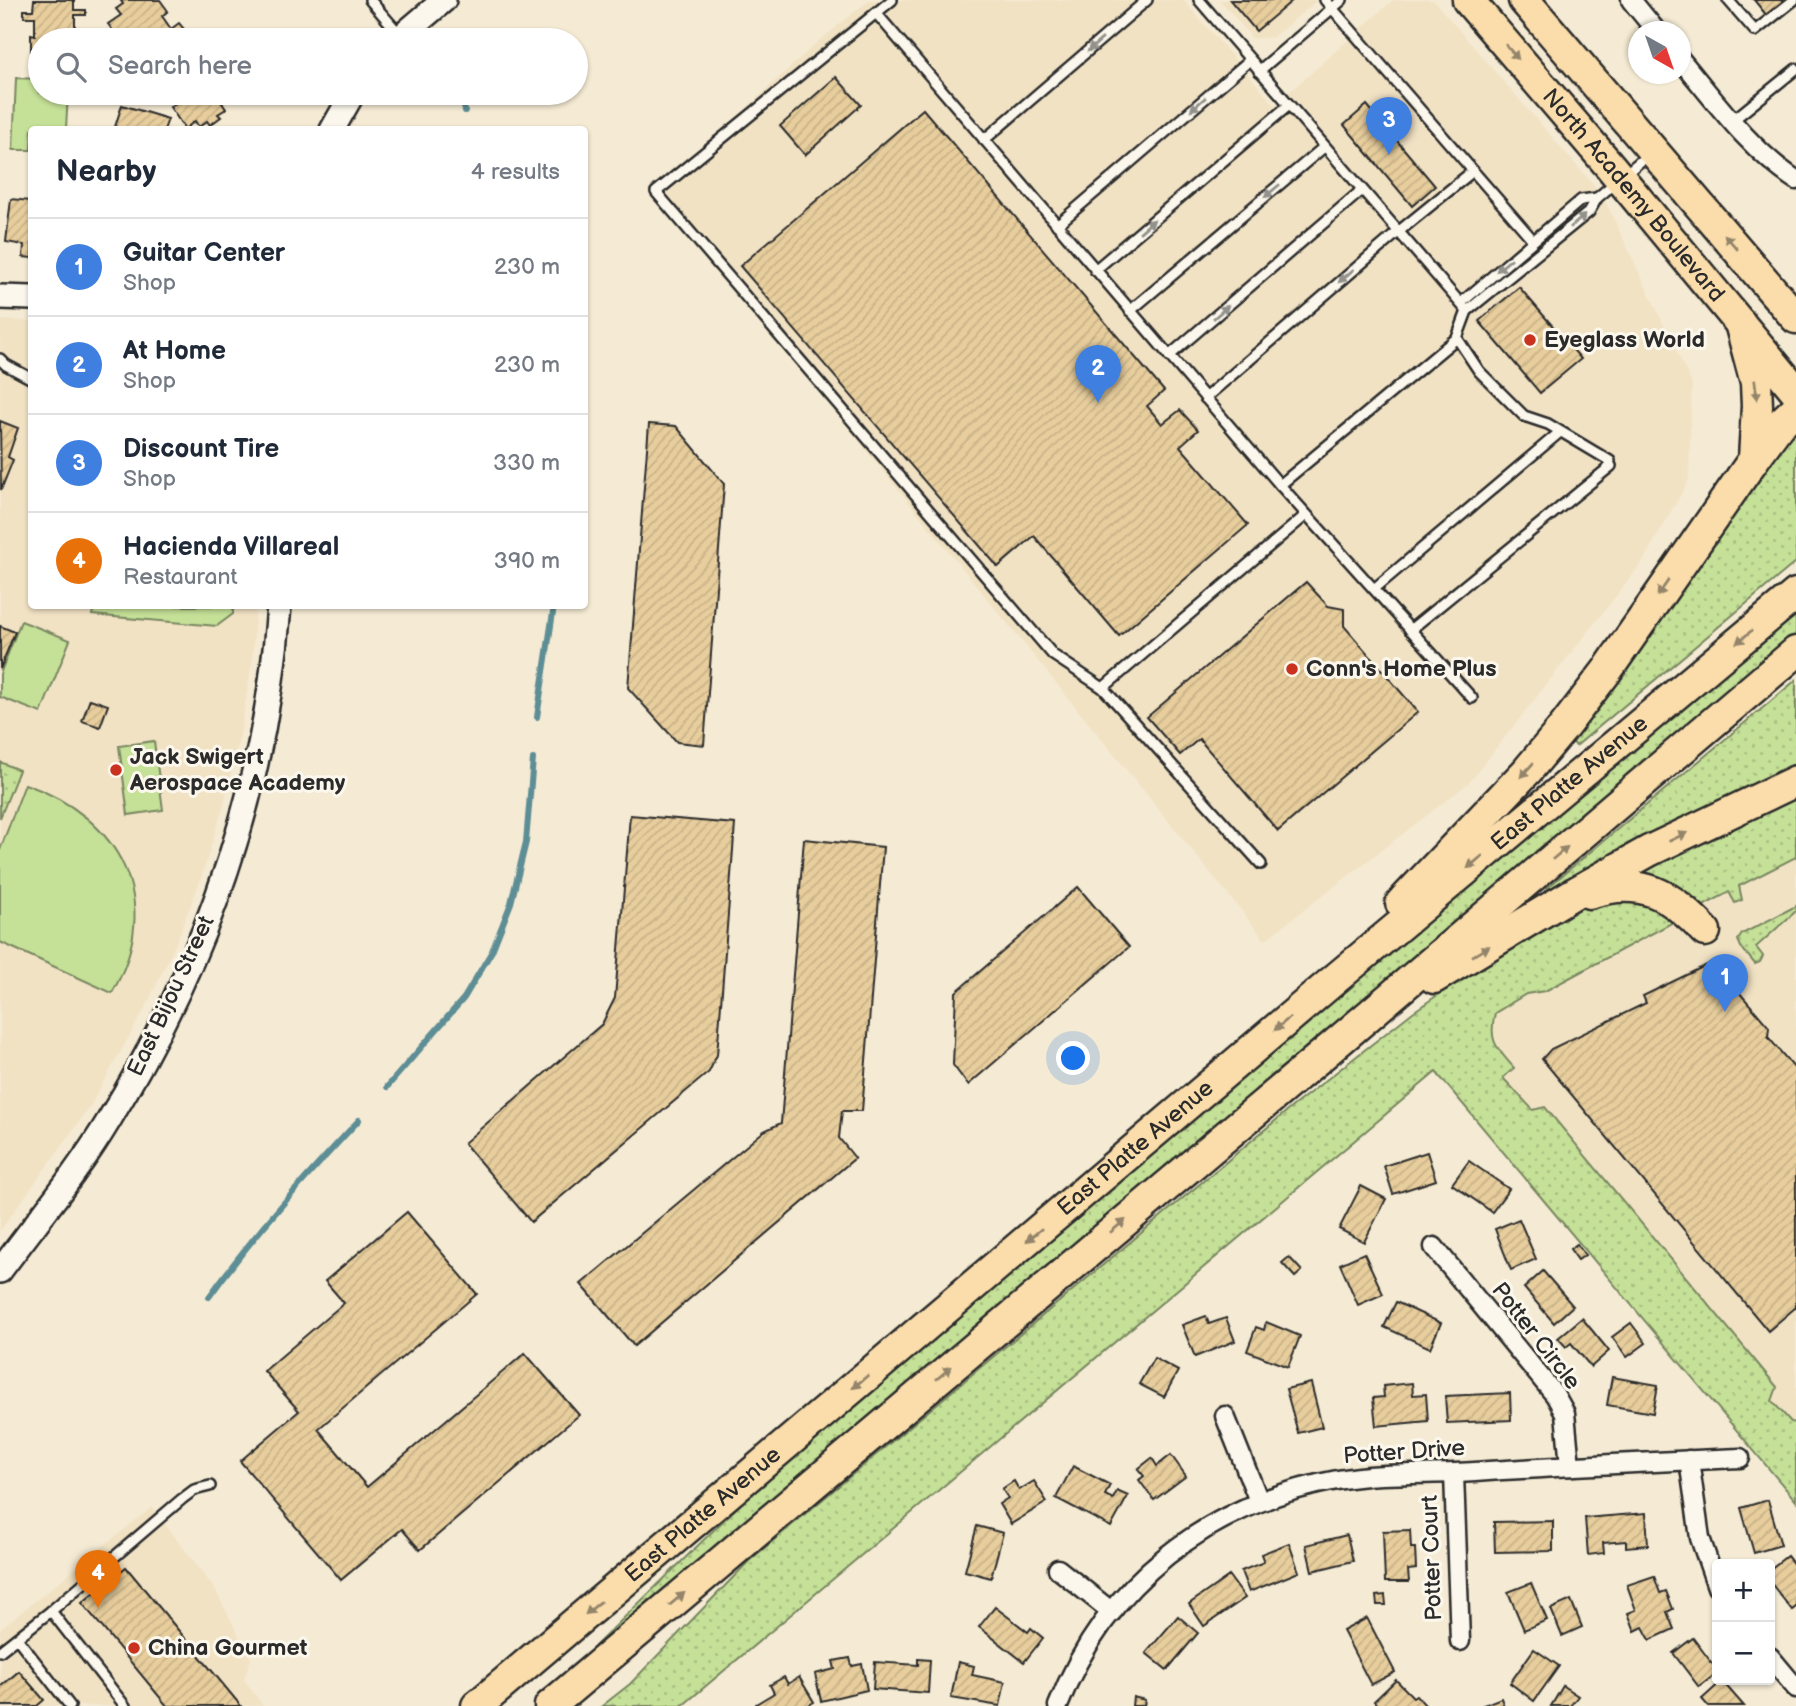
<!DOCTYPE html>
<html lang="en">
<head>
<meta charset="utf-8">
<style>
	body { margin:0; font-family:"Balsamiq Sans",sans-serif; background:#f6f6f7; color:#1f2937 }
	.controls { position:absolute; right:21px; bottom:21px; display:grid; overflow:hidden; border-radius:7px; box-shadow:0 2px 5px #0004 }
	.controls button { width:63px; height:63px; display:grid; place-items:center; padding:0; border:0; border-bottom:2px solid #e0e1e3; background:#fff; color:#1f2937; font:35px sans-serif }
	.compass { position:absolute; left:1628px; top:21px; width:63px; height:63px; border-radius:50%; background:#fff; box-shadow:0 2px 5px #0004; rotate:140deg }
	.you { position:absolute; left:1074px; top:1059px; width:24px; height:24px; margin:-18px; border:5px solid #fff; border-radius:50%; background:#1a73e8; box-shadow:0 0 0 10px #1a73e833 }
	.badge { display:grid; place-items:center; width:46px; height:46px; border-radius:50%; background:#0b8043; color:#fff; font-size:23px; font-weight:700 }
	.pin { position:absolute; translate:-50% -58px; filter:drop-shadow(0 2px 4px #0008) }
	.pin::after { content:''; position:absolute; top:37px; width:24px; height:21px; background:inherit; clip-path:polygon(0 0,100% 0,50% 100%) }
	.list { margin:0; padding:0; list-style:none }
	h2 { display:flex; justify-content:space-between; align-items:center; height:91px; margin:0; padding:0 28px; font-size:30px }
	h2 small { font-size:23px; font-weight:400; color:#747a83 }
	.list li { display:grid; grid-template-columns:46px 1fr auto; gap:21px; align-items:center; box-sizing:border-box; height:98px; padding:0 28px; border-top:2px solid #e0e1e3 }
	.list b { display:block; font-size:26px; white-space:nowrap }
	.list p { margin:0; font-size:23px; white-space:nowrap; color:#747a83 }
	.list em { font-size:23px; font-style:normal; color:#747a83 }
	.icon { flex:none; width:38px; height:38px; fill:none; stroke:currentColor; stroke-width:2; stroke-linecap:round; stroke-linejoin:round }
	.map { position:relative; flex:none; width:1796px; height:1706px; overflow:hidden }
	.search { position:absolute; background:#fff; box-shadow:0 2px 5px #0004; left:28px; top:28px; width:560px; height:77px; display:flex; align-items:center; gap:18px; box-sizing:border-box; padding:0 24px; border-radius:38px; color:#747a83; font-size:26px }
	.panel { position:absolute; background:#fff; box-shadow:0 2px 5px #0004; left:28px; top:126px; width:560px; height:483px; border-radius:7px }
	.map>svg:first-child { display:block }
	.built { fill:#f1e2c4 }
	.grass { fill:url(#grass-dots); stroke:#788661; stroke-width:2 }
	.garden { fill:#c5e097; stroke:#788661; stroke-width:2 }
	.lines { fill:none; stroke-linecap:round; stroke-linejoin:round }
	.stream { stroke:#5d8d95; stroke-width:6 }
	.building { fill:url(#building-hatch); stroke:#2b2b2b; stroke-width:2 }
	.service-casing { stroke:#2b2b2b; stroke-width:14 }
	.minor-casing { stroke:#2b2b2b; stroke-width:23 }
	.tertiary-casing { stroke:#2b2b2b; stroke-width:28 }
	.trunk-casing { stroke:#2b2b2b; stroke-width:35 }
	.service { stroke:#fbf7ec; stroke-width:9 }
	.minor { stroke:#fbf7ec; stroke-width:18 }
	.tertiary { stroke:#fbf7ec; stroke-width:23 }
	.trunk { stroke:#fbddab; stroke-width:30 }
	.oneway { fill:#93918c }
	.oneway2 { fill:#93846b }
	.poi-dot { fill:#c8321e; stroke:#fbf7ec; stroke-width:2.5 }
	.labels { text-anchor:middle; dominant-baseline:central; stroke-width:6; stroke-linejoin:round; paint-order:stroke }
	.street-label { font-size:23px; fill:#2b2b2b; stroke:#fbf7ec }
	.poi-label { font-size:23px; font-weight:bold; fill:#2b2b2b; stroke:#fbf7ec; text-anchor:start }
</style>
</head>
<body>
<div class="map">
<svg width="1796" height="1706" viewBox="0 0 1796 1706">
	<defs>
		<pattern id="grass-dots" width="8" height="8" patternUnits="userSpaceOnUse" patternTransform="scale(1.75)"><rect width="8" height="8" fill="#c5e097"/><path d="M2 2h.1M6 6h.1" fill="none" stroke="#a9c082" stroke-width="1.8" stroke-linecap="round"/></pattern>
		<pattern id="building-hatch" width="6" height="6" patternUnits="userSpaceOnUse" patternTransform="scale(1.75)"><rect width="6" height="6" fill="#e8ce9d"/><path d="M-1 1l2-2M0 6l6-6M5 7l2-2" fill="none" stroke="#c7b187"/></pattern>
	</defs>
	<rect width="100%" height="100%" fill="#f5ebd4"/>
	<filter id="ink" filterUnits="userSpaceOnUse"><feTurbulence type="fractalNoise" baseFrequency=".0143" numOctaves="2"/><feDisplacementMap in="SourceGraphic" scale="14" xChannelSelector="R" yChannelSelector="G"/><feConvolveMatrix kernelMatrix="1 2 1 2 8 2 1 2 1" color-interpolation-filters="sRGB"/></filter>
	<g filter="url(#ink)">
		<g class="built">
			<polygon points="869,0 1183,0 1275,105 1393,0 1433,0 1603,196 1692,384 1689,480 1642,563 1469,783 1265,940 656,192 813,46"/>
			<polygon points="1220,0 1318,0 1273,37 1253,39"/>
			<polygon points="0,320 31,321 32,606 256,606 252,663 240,735 224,804 202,876 176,943 147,1005 88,1110 0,1231"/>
			<polygon points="1796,798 1796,1501 1436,1072 1531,931"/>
			<polygon points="152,1507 215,1589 251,1659 244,1679 263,1706 0,1706 0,1629"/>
		</g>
		<g class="grass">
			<polygon points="1796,427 1796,562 1576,746 1570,739 1714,535"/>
			<polygon points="1796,600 1796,637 1478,903 593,1653 595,1646 807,1439"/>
			<polygon points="1796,680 1796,770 1553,889 1547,888"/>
			<polygon points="0,762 19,770 0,818"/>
			<path d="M1796,798V857L1739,886L1742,900L1735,903L1729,892L1545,991L1526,994L1495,1013C1488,1041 1496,1047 1514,1068L1503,1078L1533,1110L1545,1107L1777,1387L1772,1401L1791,1422L1796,1423V1501L1436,1072L682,1706H602L630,1684L749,1561L1293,1106L1413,1012L1531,931L1614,883Z"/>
			<polygon points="1796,906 1796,911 1756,947 1763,956 1760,962 1755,964 1741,947 1738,940 1742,934"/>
		</g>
		<g class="garden">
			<polygon points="16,78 40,79 40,93 68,93 66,129 32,130 31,150 13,150"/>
			<polygon points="94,606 233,606 233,614 217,626 92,615"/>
			<polygon points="21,621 70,640 41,713 0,697 0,674"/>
			<polygon points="154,741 163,810 128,815 119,746"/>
			<path d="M25,784C120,817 165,901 112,993L0,942V850Z"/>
		</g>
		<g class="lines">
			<g class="stream">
				<polyline points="451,34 452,40"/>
				<polyline points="461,93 465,111"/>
				<polyline points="537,717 554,606"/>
				<polyline points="387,1087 464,998 492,951 511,903 526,842 533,759"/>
				<path d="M209,1297C254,1234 306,1177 359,1120"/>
			</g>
		</g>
		<g class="building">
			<polygon points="34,0 74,0 74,10 86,10 86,15 75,15 75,32 81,32 81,40 40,40 40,55 31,55 31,34 35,35 35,17 24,17 24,10 33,10"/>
			<polygon points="123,0 160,0 168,11 162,16 171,29 179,23 184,29 176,35 180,40 120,40 108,24 121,15 116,9 123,4 121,1"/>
			<polygon points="1230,0 1293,0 1256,31"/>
			<polygon points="1754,0 1786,0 1767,16"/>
			<polygon points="836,77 861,105 805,155 780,126"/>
			<polygon points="169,93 231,93 233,95 222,103 226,109 218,114 221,117 210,125 207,121 199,127 195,121 185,129 170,107 176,103"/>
			<polygon points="122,105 168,119 164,130 114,130"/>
			<polygon points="1367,105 1435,186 1412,206 1344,125"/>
			<polygon points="923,109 1164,391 1147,406 1162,424 1180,410 1198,430 1180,446 1248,525 1119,636 1034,536 998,567 740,266"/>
			<polygon points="31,191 32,191 32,258 23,257 24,245 6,242 11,199 30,201"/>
			<polygon points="1519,287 1581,359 1540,393 1479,321"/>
			<polygon points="0,421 18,428 8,457 13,460 1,490"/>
			<polygon points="649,424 676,426 724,484 704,745 677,742 628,688"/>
			<polygon points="1306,582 1328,606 1344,609 1344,626 1418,712 1278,831 1199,739 1180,755 1147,717"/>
			<polygon points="0,626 15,632 0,669"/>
			<polygon points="90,699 108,705 100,727 82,721"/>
			<polygon points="630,815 735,824 717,1055 709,1072 531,1222 464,1143 602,1024 615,998"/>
			<polygon points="804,839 883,847 862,1111 842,1111 839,1138 855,1158 634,1346 581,1284 764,1131 781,1123"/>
			<polygon points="1078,887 1129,947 968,1085 953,1065 956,992"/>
			<polygon points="1713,962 1769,1027 1768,1037 1796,1070 1796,1307 1768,1331 1542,1059 1551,1049 1646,1003 1643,996"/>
			<polygon points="1427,1152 1436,1180 1393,1194 1384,1166"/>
			<polygon points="1469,1161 1509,1189 1492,1212 1452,1184"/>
			<polygon points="1361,1186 1386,1199 1364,1242 1339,1229"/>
			<polygon points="407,1212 477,1294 318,1429 367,1487 525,1353 579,1415 420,1550 402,1529 341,1580 240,1461 299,1411 264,1371 344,1303 325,1281"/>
			<polygon points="1519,1219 1536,1259 1511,1270 1495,1229"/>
			<polygon points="1577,1244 1585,1255 1578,1260 1570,1249"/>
			<polygon points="1364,1253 1383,1294 1358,1305 1340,1264"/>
			<polygon points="1289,1257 1302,1271 1295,1277 1282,1263"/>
			<polygon points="1543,1271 1573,1306 1554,1323 1524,1288"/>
			<polygon points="1396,1302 1441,1323 1430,1348 1384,1327"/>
			<polygon points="1206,1316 1209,1324 1226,1318 1235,1341 1195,1357 1182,1325"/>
			<polygon points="1582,1318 1609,1351 1591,1367 1571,1343 1566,1347 1558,1338"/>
			<polygon points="1266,1322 1300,1336 1288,1367 1247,1351 1256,1327 1264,1330"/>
			<polygon points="1631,1323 1646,1343 1627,1357 1612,1337"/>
			<polygon points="1154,1358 1178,1371 1164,1397 1139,1384"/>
			<polygon points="1612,1377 1658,1385 1653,1413 1607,1405"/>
			<polygon points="1311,1383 1322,1427 1298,1433 1286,1389"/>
			<polygon points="1412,1383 1413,1395 1426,1394 1428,1421 1376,1426 1373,1398 1384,1397 1383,1386"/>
			<polygon points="1510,1393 1511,1420 1447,1423 1445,1396"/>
			<polygon points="1171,1455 1186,1476 1154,1500 1139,1480 1144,1476 1138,1469 1152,1458 1157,1466"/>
			<polygon points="1073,1466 1110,1485 1105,1495 1113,1499 1117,1491 1128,1496 1111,1527 1056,1498"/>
			<polygon points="1014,1481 1019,1490 1034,1481 1047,1502 1011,1524 999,1504 1008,1498 1002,1489"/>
			<polygon points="1768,1500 1781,1545 1754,1553 1741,1508"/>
			<polygon points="1646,1513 1648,1545 1626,1547 1626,1541 1603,1543 1604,1553 1588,1555 1585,1518"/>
			<polygon points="1553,1521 1553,1551 1495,1552 1494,1522"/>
			<polygon points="977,1526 1003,1533 991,1578 965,1571"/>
			<polygon points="1410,1530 1411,1548 1415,1548 1416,1569 1408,1570 1409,1582 1385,1582 1383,1531"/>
			<polygon points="1347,1535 1353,1561 1312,1571 1306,1545"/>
			<polygon points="1289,1543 1299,1572 1249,1592 1241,1571 1264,1562 1261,1554"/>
			<polygon points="1787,1556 1796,1567 1796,1607 1792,1610 1770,1582 1770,1569"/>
			<polygon points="126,1567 241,1706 167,1706 82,1603"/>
			<polygon points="1229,1576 1245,1598 1204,1626 1189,1604"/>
			<polygon points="1654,1576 1660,1593 1666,1591 1673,1609 1667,1612 1674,1629 1650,1640 1643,1627 1635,1631 1628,1613 1636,1610 1627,1585"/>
			<polygon points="1531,1583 1547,1620 1524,1630 1508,1592"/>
			<polygon points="1385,1595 1386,1605 1377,1605 1376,1596"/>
			<polygon points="1571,1600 1582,1627 1562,1636 1551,1609"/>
			<polygon points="995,1607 1028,1632 1031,1628 1043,1638 1024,1662 979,1627"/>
			<polygon points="1178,1616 1198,1633 1167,1670 1146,1653"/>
			<polygon points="1367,1618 1395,1672 1371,1685 1343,1631"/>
			<polygon points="1693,1638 1717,1670 1717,1673 1699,1687 1673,1653"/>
			<polygon points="1534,1649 1559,1666 1534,1701 1510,1683"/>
			<polygon points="850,1658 852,1666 862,1664 867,1690 821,1701 815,1674 835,1669 833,1661"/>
			<polygon points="918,1659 930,1660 928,1693 873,1689 875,1662 918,1665"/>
			<polygon points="958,1662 974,1666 972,1675 1005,1682 1000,1706 951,1698"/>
			<polygon points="19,1671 44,1700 37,1706 0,1706 0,1687"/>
			<polygon points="784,1677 788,1684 799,1677 814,1702 807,1706 757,1706 756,1704 774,1693 770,1685"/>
			<polygon points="1396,1680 1413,1697 1416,1695 1426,1706 1378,1706 1374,1701"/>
			<polygon points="1722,1681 1744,1706 1708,1706 1702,1699"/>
			<polygon points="1563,1686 1578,1696 1570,1706 1551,1706"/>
			<polygon points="1133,1697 1145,1700 1144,1706 1132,1706"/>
			<polygon points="1501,1698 1504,1706 1481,1706"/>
		</g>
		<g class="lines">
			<defs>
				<g id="service">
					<polyline points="370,0 401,36"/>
					<polyline points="892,0 656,192 1053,655 1103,688 1261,864"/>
					<polyline points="1199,0 1467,311"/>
					<polyline points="1325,0 1533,240"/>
					<polyline points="1728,0 1755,31 1794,0"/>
					<polyline points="876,13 1280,485 1472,698"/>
					<polyline points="1259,71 1342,0"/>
					<polyline points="1732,121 1796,69"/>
					<polyline points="984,140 1147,0"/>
					<polyline points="1057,225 1250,60"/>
					<polyline points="1095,270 1289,105"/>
					<polyline points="1461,303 1581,200 1597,198"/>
					<polyline points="1130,311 1324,147"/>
					<polyline points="1457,338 1479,371 1524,416 1548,424 1610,461"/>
					<polyline points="1169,356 1362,190"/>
					<polyline points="0,359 6,365 32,379"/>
					<polyline points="1205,398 1398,232 1473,171"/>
					<polyline points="1280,485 1457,338 1467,311 1589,212 1597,198 1650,153"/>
					<polyline points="1374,589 1560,432"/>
					<polyline points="1410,630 1611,466"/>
					<polyline points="1103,688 1306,515"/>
					<polyline points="51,1611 182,1499 194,1490 210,1486"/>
					<polyline points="17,1638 70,1706"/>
					<polyline points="0,1651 51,1611 125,1706"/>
				</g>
				<g id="minor">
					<polyline points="1631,0 1657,32"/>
					<path d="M1680,59C1716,102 1749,149 1796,180"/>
					<polyline points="1434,1247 1555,1395 1565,1413 1570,1466"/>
					<polyline points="1225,1416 1259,1501"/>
					<polyline points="1689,1460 1700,1538 1717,1587"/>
					<polyline points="1454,1474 1460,1641"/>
					<polyline points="1058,1569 1112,1612"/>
					<polyline points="1770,1657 1796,1688"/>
					<path d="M1058,1706C1106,1582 1208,1504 1337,1480C1382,1472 1430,1475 1475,1472C1563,1466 1652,1462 1740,1458"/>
				</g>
				<g id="tertiary">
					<polyline points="397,40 444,0"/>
					<polyline points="332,130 353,93"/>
					<polyline points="0,297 32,298"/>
					<path d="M0,1271C36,1222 78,1172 109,1120C206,961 266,792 279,606"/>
				</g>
				<g id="trunk">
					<path id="s1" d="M1468,0L1610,166L1796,391"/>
					<polyline points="1524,0 1796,318"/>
					<polyline points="1754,459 1779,425 1796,409"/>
					<path d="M1589,893C1642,876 1670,894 1705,931"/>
					<polyline points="1401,903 1527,771 1563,728 1606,672 1754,459 1757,406 1756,383 1740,323"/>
					<polyline points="1434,978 1576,892 1649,851 1796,781"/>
					<path id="s2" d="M477,1706L1334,980L1796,594"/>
					<polyline points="550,1706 1340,1040 1796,652"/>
				</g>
			</defs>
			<use href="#service" class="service-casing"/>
			<use href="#minor" class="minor-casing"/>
			<use href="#tertiary" class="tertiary-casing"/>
			<use href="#trunk" class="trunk-casing"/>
			<use href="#service" class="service"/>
			<use href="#minor" class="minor"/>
			<use href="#tertiary" class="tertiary"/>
			<use href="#trunk" class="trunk"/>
		</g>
		<defs><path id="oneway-solid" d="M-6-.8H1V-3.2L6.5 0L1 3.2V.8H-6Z" transform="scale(1.75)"/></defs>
		<g class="oneway">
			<use href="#oneway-solid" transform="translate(1095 45) rotate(139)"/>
			<use href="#oneway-solid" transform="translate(1198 104) rotate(139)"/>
			<use href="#oneway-solid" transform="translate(1272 191) rotate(140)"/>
			<use href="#oneway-solid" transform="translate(1578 221) rotate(-40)"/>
			<use href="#oneway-solid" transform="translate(1147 226) rotate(-41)"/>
			<use href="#oneway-solid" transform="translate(1504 265) rotate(140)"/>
			<use href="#oneway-solid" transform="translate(1346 276) rotate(139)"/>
			<use href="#oneway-solid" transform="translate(1221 312) rotate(-41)"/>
		</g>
		<g class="oneway2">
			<use href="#oneway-solid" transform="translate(1512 52) rotate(49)"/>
			<use href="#oneway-solid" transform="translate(1731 242) rotate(-131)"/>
			<use href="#oneway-solid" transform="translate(1756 390) rotate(83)"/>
			<use href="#oneway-solid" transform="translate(1663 588) rotate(125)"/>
			<use href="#oneway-solid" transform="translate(1744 637) rotate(140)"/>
			<use href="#oneway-solid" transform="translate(1527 770) rotate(132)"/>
			<use href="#oneway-solid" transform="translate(1678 837) rotate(-26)"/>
			<use href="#oneway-solid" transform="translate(1560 853) rotate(-40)"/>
			<use href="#oneway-solid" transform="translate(1475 862) rotate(140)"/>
			<use href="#oneway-solid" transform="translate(1481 951) rotate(-31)"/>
			<use href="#oneway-solid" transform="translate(1282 1024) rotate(140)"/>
			<use href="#oneway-solid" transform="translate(1118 1226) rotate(-40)"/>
			<use href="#oneway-solid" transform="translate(1034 1235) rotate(140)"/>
			<use href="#oneway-solid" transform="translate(944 1373) rotate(-40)"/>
			<use href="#oneway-solid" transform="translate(860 1382) rotate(140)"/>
			<use href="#oneway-solid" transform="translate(677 1599) rotate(-40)"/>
			<use href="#oneway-solid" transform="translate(593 1608) rotate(140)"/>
		</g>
	</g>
	<g class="poi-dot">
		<circle cx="1530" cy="340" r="7"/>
		<circle cx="1292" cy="669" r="7"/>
		<circle cx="116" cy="770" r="7"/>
		<circle cx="134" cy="1648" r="7"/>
	</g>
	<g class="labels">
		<g class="street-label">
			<text stroke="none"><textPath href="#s1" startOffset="256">North Academy Boulevard</textPath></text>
			<text stroke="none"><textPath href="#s2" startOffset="1430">East Platte Avenue</textPath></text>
			<text transform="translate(171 996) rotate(-65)">East Bijou Street</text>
			<text stroke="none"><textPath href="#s2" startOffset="863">East Platte Avenue</textPath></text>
			<text transform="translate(1536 1336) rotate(52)">Potter Circle</text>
			<text transform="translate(1404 1452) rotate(-4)">Potter Drive</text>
			<text stroke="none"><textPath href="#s2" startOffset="296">East Platte Avenue</textPath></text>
			<text transform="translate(1432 1558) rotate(-92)">Potter Court</text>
		</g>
		<g class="poi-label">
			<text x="1544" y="340">Eyeglass World</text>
			<text x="1306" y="669">Conn's Home Plus</text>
			<text x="130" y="757">Jack Swigert<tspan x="130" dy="26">Aerospace Academy</tspan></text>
			<text x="148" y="1648">China Gourmet</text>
		</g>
	</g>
</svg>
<div class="controls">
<button>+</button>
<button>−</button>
</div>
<svg class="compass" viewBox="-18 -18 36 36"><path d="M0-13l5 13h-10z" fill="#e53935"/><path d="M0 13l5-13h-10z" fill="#747a83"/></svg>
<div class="you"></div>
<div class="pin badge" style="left:1725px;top:1012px;background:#3f7fe0">1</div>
<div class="pin badge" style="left:1098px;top:403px;background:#3f7fe0">2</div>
<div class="pin badge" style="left:1389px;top:155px;background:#3f7fe0">3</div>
<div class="pin badge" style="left:98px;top:1608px;background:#e8710a">4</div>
<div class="search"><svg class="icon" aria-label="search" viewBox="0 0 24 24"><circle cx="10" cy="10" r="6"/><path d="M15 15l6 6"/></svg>Search here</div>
<section class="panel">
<h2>Nearby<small>4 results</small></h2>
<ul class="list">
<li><span class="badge" style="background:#3f7fe0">1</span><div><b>Guitar Center</b><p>Shop</p></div><em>230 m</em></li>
<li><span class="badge" style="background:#3f7fe0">2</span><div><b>At Home</b><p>Shop</p></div><em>230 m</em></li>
<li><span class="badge" style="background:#3f7fe0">3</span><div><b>Discount Tire</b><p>Shop</p></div><em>330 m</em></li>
<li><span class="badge" style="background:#e8710a">4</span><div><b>Hacienda Villareal</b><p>Restaurant</p></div><em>390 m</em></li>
</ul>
</section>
</div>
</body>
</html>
